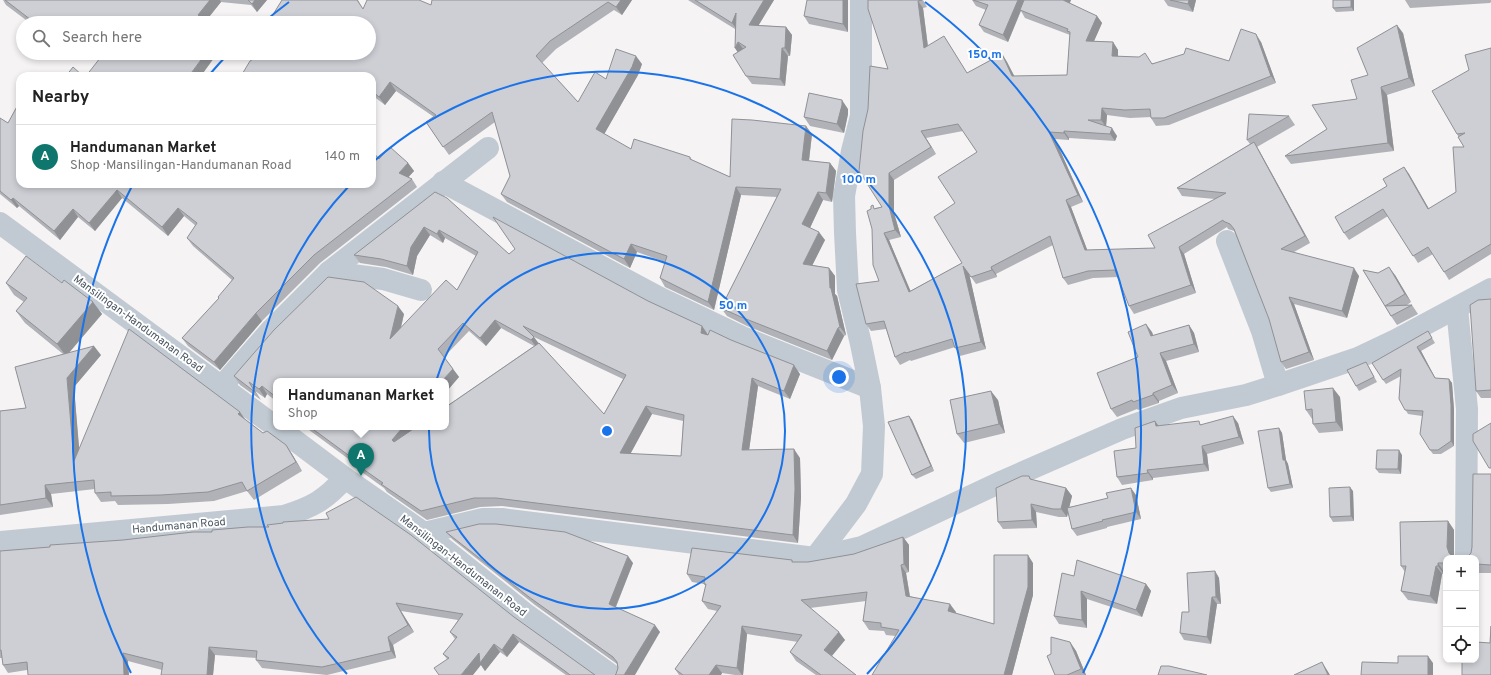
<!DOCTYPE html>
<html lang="en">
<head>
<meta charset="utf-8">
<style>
	body { margin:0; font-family:Overpass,sans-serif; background:#f2f2f2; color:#222 }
	.controls { position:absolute; right:12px; bottom:12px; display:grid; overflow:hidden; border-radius:8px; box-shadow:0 2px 6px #0003 }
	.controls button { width:36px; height:36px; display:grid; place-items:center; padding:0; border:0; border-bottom:1px solid #e0e0e0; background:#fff; color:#222; font:20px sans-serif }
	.you { position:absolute; left:839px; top:377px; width:14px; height:14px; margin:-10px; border:3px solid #fff; border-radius:50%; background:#1a73e8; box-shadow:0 0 0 6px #1a73e833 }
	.badge { display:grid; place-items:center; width:26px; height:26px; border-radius:50%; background:#0f766e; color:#fff; font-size:13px; font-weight:700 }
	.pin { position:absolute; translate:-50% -33px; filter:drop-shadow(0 1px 2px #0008) }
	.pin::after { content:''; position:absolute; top:21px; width:14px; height:12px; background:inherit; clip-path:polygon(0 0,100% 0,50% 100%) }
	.popup { position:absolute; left:273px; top:378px; width:176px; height:52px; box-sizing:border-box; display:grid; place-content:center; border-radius:8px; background:#fff; filter:drop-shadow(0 1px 3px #0005); font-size:13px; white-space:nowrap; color:#767676 }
	.popup b { font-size:15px; color:#222 }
	.popup::after { content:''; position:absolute; left:50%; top:100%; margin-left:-8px; border:8px solid transparent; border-top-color:#fff }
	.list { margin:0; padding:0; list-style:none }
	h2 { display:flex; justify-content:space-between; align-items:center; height:52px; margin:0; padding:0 16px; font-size:17px }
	h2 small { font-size:13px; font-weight:400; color:#767676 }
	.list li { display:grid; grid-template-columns:26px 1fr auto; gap:12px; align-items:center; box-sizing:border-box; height:64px; padding:0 16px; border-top:1px solid #e0e0e0 }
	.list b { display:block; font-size:15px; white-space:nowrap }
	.list p { margin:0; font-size:13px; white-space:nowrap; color:#767676 }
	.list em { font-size:13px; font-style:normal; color:#767676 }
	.icon { flex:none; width:22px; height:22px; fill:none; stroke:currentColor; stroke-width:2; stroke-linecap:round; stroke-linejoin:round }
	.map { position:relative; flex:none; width:1491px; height:675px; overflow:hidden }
	.search { position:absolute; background:#fff; box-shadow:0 2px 6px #0003; left:16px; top:16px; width:360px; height:44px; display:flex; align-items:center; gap:10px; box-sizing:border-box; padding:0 14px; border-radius:22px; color:#767676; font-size:15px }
	.panel { position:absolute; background:#fff; box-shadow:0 2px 6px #0003; left:16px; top:72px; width:360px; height:116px; border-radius:12px }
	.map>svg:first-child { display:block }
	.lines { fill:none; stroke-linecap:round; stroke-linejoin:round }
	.minor { stroke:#c1cad2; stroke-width:22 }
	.wall { fill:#b0b2b7; fill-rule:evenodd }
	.shaded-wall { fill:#909195 }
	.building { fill:#cdcfd5; stroke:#909195; fill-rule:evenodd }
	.ring { fill:none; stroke:#1a73e8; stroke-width:2 }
	.labels { text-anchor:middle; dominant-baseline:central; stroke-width:4; stroke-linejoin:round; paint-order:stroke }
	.street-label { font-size:11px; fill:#4a5661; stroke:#fff }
	.centre { fill:#1a73e8; stroke:#fff; stroke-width:2 }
	.ring-label { font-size:12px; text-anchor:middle; font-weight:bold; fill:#1a73e8; stroke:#fff; stroke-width:4; stroke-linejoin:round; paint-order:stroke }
</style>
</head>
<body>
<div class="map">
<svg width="1491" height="675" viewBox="0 0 1491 675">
	<rect width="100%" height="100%" fill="#f5f3f3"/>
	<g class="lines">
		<g class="minor">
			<polyline points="443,182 660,298 742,337 870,388"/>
			<polyline points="0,223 276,427"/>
			<polyline points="1227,241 1262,331 1278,385"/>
			<polyline points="329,272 383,279 421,290"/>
			<polyline points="1457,308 1467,409 1466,556"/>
			<polyline points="222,386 271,330 329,272 488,148"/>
			<polyline points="277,427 345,478 424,533 527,615 611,675"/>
			<polyline points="424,533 483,519 502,519 815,558 862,547 1003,481 1122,429 1181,408 1246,395 1278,385 1358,358 1396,340 1491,289"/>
			<path d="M0,542L284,516C313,507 325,500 345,478"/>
			<polyline points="815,558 856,504 872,474 874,426 870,388 861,344 848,290 845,233 844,196 852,151 861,116 861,0"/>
		</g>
	</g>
	<g class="wall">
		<polygon points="3,0 267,0 257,12 251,5 221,2 206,21 208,23 30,23 6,5"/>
		<polygon points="282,0 358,0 363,9 431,5 432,0 632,0 622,15 614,10 556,49 542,63 578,102 606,79 642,64 638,75 604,134 631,149 690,157 692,160 730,177 812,134 809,161 830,163 836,171 832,202 823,200 810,228 825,240 812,265 829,268 835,276 835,294 837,296 846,335 844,336 832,360 747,326 727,316 721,308 777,197 741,195 714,310 665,287 660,278 665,262 637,252 630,268 507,202 501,194 510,176 495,122 449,155 426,122 434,117 396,91 385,105 372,95 372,76 369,23 270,23 269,21"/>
		<polygon points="688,0 774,0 758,25 786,27 792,35 790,56 788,56 785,86 752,84 746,76 738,52 735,48 735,29"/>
		<polygon points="848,0 848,32 809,24 804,16"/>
		<path d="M868,0H923L927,7L923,8L928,46L949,44L967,73L1002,54L1007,62L1014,76L1067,75L1070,35L1025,18L1021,11L1008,42L984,32L979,25L986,10L976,6L972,0H1071L1069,3L1097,16L1102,23L1094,41L1113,42L1118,50V56L1152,63L1229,61L1261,42L1276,83L1169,125L1156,126L1151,118V117L1130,118L1107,115L1106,126L1117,136L1115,141L1069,138V140L1055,139L1083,202L1071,207L1087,250L1155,248L1215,199L1182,196L1177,188L1250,144L1247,140L1289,116L1295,125L1257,147L1310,243L1294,252L1359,276L1347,318L1294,304L1314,360L1286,369L1281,362L1269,319L1234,231L1228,229L1227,227L1184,254L1196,293L1134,314L1129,306L1118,277L1093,278L1068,285L1063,278L1053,245L996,274L997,277L976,284L969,274L986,349L960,356L955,347L911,361L910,360L900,365L895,357L886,329L871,331L866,324L879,281L875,208L882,207L888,69ZM963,131L977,152L955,203L962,263L910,291L889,240L901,237L894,213V180L936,154L926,138Z"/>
		<polygon points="1164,0 1196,0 1193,12 1168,6"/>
		<polygon points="1354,0 1354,11 1336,12 1333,8"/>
		<polygon points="1405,0 1491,0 1491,2 1490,3 1410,8"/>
		<polygon points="1403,33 1415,86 1387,95 1394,151 1291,164 1285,156 1327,129 1357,99 1368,75"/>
		<polygon points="1491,48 1491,254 1449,280 1433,254 1418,263 1388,216 1349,240 1344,233 1404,167 1409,174 1429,209 1456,192 1464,147 1457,134 1469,70"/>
		<polygon points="104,53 224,53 219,58"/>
		<polygon points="848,109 848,114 844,133 810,126 804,117"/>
		<polygon points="0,118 8,123 379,159 408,163 414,171 408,177 412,179 417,187 320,263 262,321 220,370 188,346 182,338 219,298 232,280 193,246 187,238 196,226 184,216 168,236 122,198 95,231 78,217 60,240 19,206 17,208 0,194"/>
		<path d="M435,192L509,254L648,301L702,326L708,334L800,374L790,399L758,386L749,450L800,458L801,497L798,543L502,506L480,507L427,520L387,492L384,488L359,470L354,463L305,427H416L534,346L501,328L486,346L469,331L444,357L459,377L446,392V381H276V401L267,394L265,398L255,391L261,400L240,385L234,376L404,314L401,328L457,290L476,256L445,238L443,243L430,235L417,256L413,275L386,267L360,263L354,255ZM532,336L623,379L604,414L538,344ZM652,414L683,421L681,456L630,454Z"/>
		<polygon points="1363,270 1378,273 1395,275 1411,302 1407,305 1412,305 1418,314 1397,325 1391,316"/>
		<polygon points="6,283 93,302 102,314 69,353 101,355 74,387 79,450 240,412 245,419 263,433 286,445 292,454 302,471 254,500 247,491 214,501 168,504 118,505 115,501 101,502 95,493 95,489 51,494 53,507 0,515 0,411 26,408 63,354 25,323 16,311 24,302 14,295"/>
		<polygon points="1491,299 1491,398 1481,398 1476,391"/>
		<polygon points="1189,325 1194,333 1199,352 1166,361 1178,393 1159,401 1159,403 1138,410 1137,409 1117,417 1111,409 1138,357 1152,332 1153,336"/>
		<polygon points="1428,331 1435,343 1421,351 1435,378 1449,379 1452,383 1454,410 1454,446 1441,454 1433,454 1430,450 1422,416 1408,414 1399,399 1401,376 1386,384 1383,380"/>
		<polygon points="1369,367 1377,382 1359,391 1356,386"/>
		<polygon points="1340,397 1343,431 1319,433 1313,424 1312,419 1306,410"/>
		<polygon points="998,400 1005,433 964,443 957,434"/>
		<polygon points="909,416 912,420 934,471 916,479 912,475"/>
		<polygon points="1238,423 1244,444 1207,454 1209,471 1153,478 1153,480 1122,485 1117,477 1136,448 1159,426"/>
		<polygon points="1279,428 1282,433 1286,460 1288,464 1293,488 1271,492 1268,488"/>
		<polygon points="1402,455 1401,474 1379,473 1376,469"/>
		<polygon points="1491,474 1491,573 1476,573 1476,558 1471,553"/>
		<polygon points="1029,476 1032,480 1066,488 1072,496 1069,507 1136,495 1141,519 1107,527 1107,528 1077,536 1072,529 1068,511 1067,517 1059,517 1036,512 1037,528 1003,529 998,522"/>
		<polygon points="1353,491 1354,521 1333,522 1330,517"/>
		<polygon points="1448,521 1454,530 1454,556 1446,558 1446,572 1444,572 1444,574 1442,574 1437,604 1408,600 1401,591 1405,572 1401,566"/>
		<polygon points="446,532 633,563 616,607 660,632 616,674 618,668 617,664 535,605 452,539"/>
		<polygon points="903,537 909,545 909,572 906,573 910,596 956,612 955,613 994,624 1033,563 1033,595 1012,675 896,636 886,635 884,631 869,630 863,621 866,601 810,608 845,640 832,656 856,675 816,675 796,661 790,652 798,642 747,634 743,675 735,675 722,673 721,675 679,675 675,669 717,611 708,609 702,601 706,586 704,584 692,582 687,574 792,560 793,562 808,562 854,554"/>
		<polygon points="0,551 514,617 595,675 566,675 519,642 507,657 500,652 485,671 481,665 447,659 443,654 455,639 450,632 458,620 401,611 414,632 393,645 396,658 327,675 262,668 256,660 257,658 215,655 213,675 161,675 162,670 128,661 27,670 8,673 3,665 2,658 0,658"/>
		<polygon points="1215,571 1219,578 1221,604 1217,604 1211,644 1184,640 1180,633 1189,612"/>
		<polygon points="1074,576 1146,584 1151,591 1142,617 1087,599 1087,628 1059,624 1054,616"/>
		<polygon points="1070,642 1076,651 1086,675 1055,675 1051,654"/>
	</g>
	<g class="shaded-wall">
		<polygon points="210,0 220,0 221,2 204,23 198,15"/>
		<polygon points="255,0 267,0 257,12 252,4"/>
		<polygon points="621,0 632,0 622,15 616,7"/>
		<polygon points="764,0 774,0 754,33 749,25"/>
		<polygon points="843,0 848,0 848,32 843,24"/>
		<polygon points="1018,0 1025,0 1008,42 1003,35"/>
		<polygon points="1063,0 1071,0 1068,8"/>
		<polygon points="1189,0 1196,0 1193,12 1188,4"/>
		<polygon points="1351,0 1354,0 1354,11 1351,7"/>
		<polygon points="918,1 923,8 929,56 924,48"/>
		<polygon points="736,13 738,31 732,23"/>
		<polygon points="1097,16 1102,23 1091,48 1086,41"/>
		<polygon points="80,17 84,23 76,23"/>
		<polygon points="1397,25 1403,33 1415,86 1409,78"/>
		<polygon points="786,27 792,35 790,56 785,48"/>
		<polygon points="1256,34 1261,42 1276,83 1271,76"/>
		<polygon points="738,42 744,50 740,56 735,48"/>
		<polygon points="1113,42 1118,50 1118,63 1112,56"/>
		<polygon points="782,48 788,56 785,86 780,79"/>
		<polygon points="206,53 210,53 214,58 201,76 189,76"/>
		<polygon points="215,53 224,53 219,58"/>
		<polygon points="1002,54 1007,62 1018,83 1012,76"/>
		<polygon points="636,56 642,64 638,75 602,138 596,129"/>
		<polygon points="390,82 396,91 385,105 379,97"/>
		<polygon points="1381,87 1387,95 1394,151 1388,143"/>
		<polygon points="842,100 848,109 848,114 844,133 837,124"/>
		<polygon points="1102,108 1107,115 1106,127 1101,120"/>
		<polygon points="806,126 812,134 808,168 802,160"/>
		<polygon points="1112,128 1117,136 1115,141 1110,134"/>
		<polygon points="921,131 926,138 936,154 931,147"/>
		<polygon points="1064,131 1069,138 1069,140 1064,133"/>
		<polygon points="1049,132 1055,139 1083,202 1078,195"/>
		<polygon points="1254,142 1259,150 1310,243 1305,236"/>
		<polygon points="408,163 414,171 405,181 399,173"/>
		<polygon points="830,163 836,171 832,202 826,193"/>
		<polygon points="1404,167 1409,174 1433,216 1428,209"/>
		<polygon points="889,173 894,180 894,213 901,237 895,230 889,206"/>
		<polygon points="736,187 741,195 714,310 708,302"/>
		<polygon points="117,190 122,198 95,231 89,223"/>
		<polygon points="818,192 823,200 808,232 802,224"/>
		<polygon points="13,198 19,206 17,208 11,200"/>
		<polygon points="1066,200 1071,207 1090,257 1085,250"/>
		<polygon points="178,208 184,216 168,236 162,227"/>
		<polygon points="73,209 78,217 60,240 54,231"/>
		<polygon points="424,227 430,235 417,256 413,275 407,266 411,247"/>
		<polygon points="439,230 445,238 443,243 437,234"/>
		<polygon points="819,232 825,240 809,272 803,264"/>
		<polygon points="884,233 889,240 914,299 909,292"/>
		<polygon points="631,244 637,252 630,268 624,259"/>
		<polygon points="1179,247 1184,254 1196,293 1191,285"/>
		<polygon points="963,266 969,273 986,349 981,342"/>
		<polygon points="991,267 996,274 997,277 992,270"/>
		<polygon points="1389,267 1395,275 1411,302 1405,294"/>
		<polygon points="829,268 835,276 835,294 837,296 846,335 840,327 830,288"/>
		<polygon points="1354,268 1359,276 1347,318 1342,311"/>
		<polygon points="1289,297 1294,304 1314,360 1309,352"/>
		<polygon points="93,302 102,314 66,356 57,344"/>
		<polygon points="398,306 404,314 396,347 390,339"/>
		<polygon points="256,313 262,321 220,370 214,362"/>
		<polygon points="495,320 501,328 486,346 480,338"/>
		<polygon points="1146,324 1152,332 1156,344 1151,336"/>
		<polygon points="1189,325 1194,333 1199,352 1194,344"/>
		<polygon points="702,326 708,335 707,341 701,333"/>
		<polygon points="838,328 844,336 832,360 827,351"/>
		<polygon points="534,337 540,345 537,348 531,340"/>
		<polygon points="94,346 101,355 74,387 81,470 74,461 67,378"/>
		<polygon points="1417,347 1421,351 1438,383 1435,378"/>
		<polygon points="1160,353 1166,361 1178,393 1172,385"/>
		<polygon points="794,365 800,374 790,399 784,391"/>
		<polygon points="453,369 459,377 446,392 446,381 442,381"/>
		<polygon points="752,378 758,386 748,458 742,450"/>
		<polygon points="1449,379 1452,383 1454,410 1454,446 1451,441"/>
		<polygon points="249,382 261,400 255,392"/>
		<polygon points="262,386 267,394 265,398 259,389"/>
		<polygon points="1333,388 1340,397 1343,431 1336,422"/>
		<polygon points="991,391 998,400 1005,433 999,424"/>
		<polygon points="1153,393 1159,401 1159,403 1153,395"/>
		<polygon points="646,406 652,414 626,462 620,453"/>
		<polygon points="240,412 246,421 238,414"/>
		<polygon points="909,416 912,420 934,471 931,466"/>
		<polygon points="1233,416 1238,423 1244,444 1239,437"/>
		<polygon points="1155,421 1161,429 1156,426"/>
		<polygon points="403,427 416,427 398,448 392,440"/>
		<polygon points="1279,428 1282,433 1286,460 1288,464 1293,488 1290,484 1283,460"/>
		<polygon points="286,445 292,454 302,471 296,462"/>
		<polygon points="1202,446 1207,454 1209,471 1204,464"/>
		<polygon points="794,449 800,458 801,497 798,543 793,535"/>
		<polygon points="1399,450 1402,455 1401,474 1398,469"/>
		<polygon points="1147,470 1153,478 1153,480 1148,473"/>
		<polygon points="45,485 51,494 53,507 46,498"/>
		<polygon points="1350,487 1353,491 1354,521 1351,516"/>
		<polygon points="1066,488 1072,496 1067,517 1061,509"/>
		<polygon points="1131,488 1136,495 1141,519 1136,512"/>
		<polygon points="1031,504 1036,512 1037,528 1032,520"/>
		<polygon points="1448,521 1454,530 1454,558 1452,558 1449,553 1447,547"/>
		<polygon points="903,537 909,545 909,572 904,564"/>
		<polygon points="1028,555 1033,563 1033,595 1012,675 1004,675"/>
		<polygon points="628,556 633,563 614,611 609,604"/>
		<polygon points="1438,563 1444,572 1444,574 1438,566"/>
		<polygon points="901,565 906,573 911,604 906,596"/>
		<polygon points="1436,566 1442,574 1437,604 1430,596"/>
		<polygon points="1215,571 1219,578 1221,604 1216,597"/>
		<polygon points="1146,584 1151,591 1142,617 1136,610"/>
		<polygon points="1081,591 1087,599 1087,628 1082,620"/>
		<polygon points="1212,597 1217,604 1211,644 1207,637"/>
		<polygon points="396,603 401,611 414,632 408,625"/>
		<polygon points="950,604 956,612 954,619 948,611"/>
		<polygon points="655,625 660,632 635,675 624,675"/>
		<polygon points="742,626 747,634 743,675 742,675 737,668"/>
		<polygon points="839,632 845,640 830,658 824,650"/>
		<polygon points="513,634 519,642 507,657 502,650"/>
		<polygon points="388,637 393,645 396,658 391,651"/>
		<polygon points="1070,642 1076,651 1086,675 1085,675 1081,669"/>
		<polygon points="494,644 500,652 485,671 481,665 473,675 461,675 479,653"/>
		<polygon points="209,647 215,655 213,675 207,675"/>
		<polygon points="123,653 128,661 129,675 124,675"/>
		<polygon points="1428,656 1433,663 1433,675 1428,675"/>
		<polygon points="1322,662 1327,670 1330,675 1328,675"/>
		<polygon points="716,665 722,673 721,675 709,675"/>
	</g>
	<g class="building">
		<polygon points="5,0 210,0 198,15 208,23 88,23 80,17 76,23 35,23"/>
		<polygon points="248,0 255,0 252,4"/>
		<polygon points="282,0 357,0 363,9 367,0 419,0 431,5 432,0 621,0 616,7 608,2 550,41 536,56 578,102 595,72 606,79 616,49 636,56 632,67 596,129 631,149 634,139 690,157 690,159 730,177 732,119 752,120 806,126 802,160 830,163 826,193 818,192 802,224 819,232 803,264 829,268 830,288 831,288 840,327 838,328 827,351 741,317 721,308 781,189 736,187 708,302 660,278 667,256 631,244 624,259 501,194 510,176 492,112 443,147 426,122 436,115 390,82 379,97 372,91 372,76 241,76 250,61 263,53 369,53 369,23 270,23 269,21"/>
		<polygon points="695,0 764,0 749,25 786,27 785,48 782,48 780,79 746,76 733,55 746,47 738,42 735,48 736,13 732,23"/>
		<polygon points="807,0 843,0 843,24 804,16"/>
		<path d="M868,0H922L918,1L924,48L944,36L967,73L1002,54L1012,76L1067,75L1070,32L1067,31L1068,29L1020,10L1024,0H1063L1097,16L1086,41L1113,42L1112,56L1139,57L1145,53L1152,64L1184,54L1186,48L1229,61L1241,29L1256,34L1271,76L1164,118H1151L1150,109L1125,110L1102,108L1101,120H1088L1112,128L1110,134L1064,131V133L1049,132L1078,195L1066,200L1085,250L1155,248L1148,235L1226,193L1177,188L1254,142L1305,236L1281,249L1354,268L1342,311L1289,297L1309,352L1281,362L1269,319L1234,229L1230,224L1223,221V220L1179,247L1191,285L1129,306L1115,270L1088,271L1063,278L1050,236L991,267L992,270L971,277L963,266L981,342L955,348L952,339L906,353L905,352L895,357L884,321L866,324L856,284L879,281L873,265L872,229L867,211L871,209V206L873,205L874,209L882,207L859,171L863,131L868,109L870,66L888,69L868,9ZM958,124L977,152L938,177L955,203L934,217L962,263L909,292L884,233L895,230L889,206V173L931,147L921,131Z"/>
		<polygon points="973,0 1018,0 1003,35 979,25 988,5"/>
		<polygon points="1170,0 1189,0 1188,4"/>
		<polygon points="1333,0 1351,0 1351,7 1333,8"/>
		<polygon points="1397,25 1409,78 1381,87 1388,143 1285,156 1327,129 1312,105 1357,99 1351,80 1368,75 1357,48"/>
		<polygon points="1491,48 1491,244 1444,272 1428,247 1413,256 1383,209 1344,233 1335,217 1387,186 1383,179 1404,167 1428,209 1456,192 1453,147 1464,147 1458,137 1465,133 1457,134 1432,91 1469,70 1465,55"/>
		<polygon points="104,53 206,53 189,76 86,76"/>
		<polygon points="73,67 83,76 66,76"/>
		<polygon points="809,93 842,100 842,105 837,124 804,117"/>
		<polygon points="20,101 20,184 372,184 372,151 379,159 390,147 408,163 399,173 412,179 314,255 256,313 214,362 182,338 219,298 218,297 234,278 187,238 197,223 178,208 162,227 117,190 89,223 73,209 54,231 13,198 11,200 0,191 0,118 8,123"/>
		<polygon points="1249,114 1289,116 1247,140"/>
		<path d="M435,192L447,198L509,254L515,249L493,217L648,301L702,326L701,333L708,335L710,330L731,340L794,365L784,391L752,378L742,450L794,449L795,489L793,535L496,498H474L421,511L381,484L383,483L353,462L355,460L310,427H403L392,440L394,442L416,427H446V407L539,343L604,414L626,375L523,326L534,337L531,340L495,320L480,338L463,323L438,349L453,369L442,381H276V397L262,386L259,389L249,382L255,392L234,376L274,330L328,277L364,282L398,306L390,339L446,280L457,290L478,252L439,230L437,234L424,227L411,247L407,266L381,259L354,255ZM646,406L684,415L681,456L620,453Z"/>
		<polygon points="26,256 62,283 64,280 93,302 57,344 16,311 27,298 6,283"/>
		<polygon points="1389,267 1405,294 1385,306 1363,270 1378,273"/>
		<polygon points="1491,299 1491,390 1476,391 1470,305 1478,300"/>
		<polygon points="1412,305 1391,316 1385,306"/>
		<polygon points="1146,324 1151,336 1189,325 1194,344 1160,353 1172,385 1153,393 1153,395 1133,402 1132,400 1111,409 1097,373 1138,357 1128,332"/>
		<polygon points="129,329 240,412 238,414 263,433 267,431 286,445 296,462 247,491 242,482 208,492 161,495 111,496 111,492 95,493 94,480 45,485 46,498 0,505 0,411 26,408 15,367 94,346 67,378 74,461"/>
		<polygon points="1428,331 1432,338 1417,347 1435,378 1449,379 1451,405 1451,441 1438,450 1430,450 1420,434 1423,411 1405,410 1399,399 1401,369 1383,380 1372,363"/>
		<polygon points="1366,362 1374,377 1356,386 1347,370"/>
		<polygon points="1333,388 1336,422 1313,424 1312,409 1306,410 1304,391"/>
		<polygon points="991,391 999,424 957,434 950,400"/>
		<polygon points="909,416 931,466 912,475 888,422"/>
		<polygon points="1233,416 1239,437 1202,446 1204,464 1147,470 1148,473 1117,477 1114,451 1136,448 1135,428 1155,421 1156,426 1199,421 1200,425"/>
		<polygon points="1491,423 1491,468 1489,468 1473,441 1473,434"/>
		<polygon points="1279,428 1283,460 1285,460 1290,484 1268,488 1258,431"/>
		<polygon points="1377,450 1399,450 1398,469 1376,469"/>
		<polygon points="1473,474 1491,474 1491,565 1476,564 1476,558 1466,558 1471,553 1472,547"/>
		<polygon points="1022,476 1029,476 1030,479 1066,488 1061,509 1053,509 1031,504 1032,520 998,522 996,488"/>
		<polygon points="1350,487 1351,516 1330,517 1329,488"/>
		<polygon points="1131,488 1136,512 1102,520 1103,521 1072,529 1067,508 1108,498 1106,493"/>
		<polygon points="356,497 411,535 514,617 595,675 570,675 565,671 513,634 502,650 494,644 480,663 479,653 461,675 439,675 434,668 449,658 443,654 457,637 450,632 463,614 396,603 408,625 388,637 391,651 322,667 256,660 257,651 209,647 207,675 161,675 163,663 123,653 124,675 28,675 27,662 3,665 1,650 0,650 0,551 50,547 50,545 123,540 193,532 212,532 212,530 248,527 269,527 267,525 283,523 283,522 329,519 326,513"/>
		<polygon points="1448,521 1447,547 1449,553 1454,558 1446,558 1446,563 1438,563 1438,566 1436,566 1430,596 1401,591 1406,566 1401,566 1400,522"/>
		<polygon points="479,524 496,524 565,532 628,556 609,604 655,625 624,675 615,675 616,674 618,668 617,662 613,657 529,597 446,532"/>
		<polygon points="903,537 904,564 901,565 906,596 950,604 948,611 994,624 994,555 1028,555 1028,587 1004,675 872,675 899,630 881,627 881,623 863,621 867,592 801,600 839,632 824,650 856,675 821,675 790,652 802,635 742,626 737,668 716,665 709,675 683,675 675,669 721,606 702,601 706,584 704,584 705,577 687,574 692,548 792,560 792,562 808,562 854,554"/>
		<polygon points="1077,560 1146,584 1136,610 1081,591 1082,620 1054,616 1062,573 1074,576"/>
		<polygon points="1215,571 1216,597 1212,597 1207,637 1180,633 1182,612 1189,612 1187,573"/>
		<polygon points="1491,626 1491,675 1462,675 1462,660 1476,660 1476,642 1490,643"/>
		<polygon points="1051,637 1070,642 1081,669 1067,675 1055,675 1047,656 1051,654"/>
		<polygon points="1398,656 1428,656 1428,675 1361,675 1362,662 1398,663"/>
		<polygon points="1322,662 1328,675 1294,675"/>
		<polygon points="1161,666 1169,666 1207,675 1158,675"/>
	</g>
	<g class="ring">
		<circle cx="607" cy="431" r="178"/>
		<path d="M347 674A356 356 0 0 1 349 186M373 162A356 356 0 0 1 867 674"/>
		<path d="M131 673A534 534 0 0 1 133 184M210 74A534 534 0 0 1 229 53M264 22A534 534 0 0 1 289 2M925 2A534 534 0 0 1 1083 673"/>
	</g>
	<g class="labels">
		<g class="street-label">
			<text transform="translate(138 324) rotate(36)">Mansilingan-Handumanan Road</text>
			<text transform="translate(179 526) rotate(-5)">Handumanan Road</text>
			<text transform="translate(463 566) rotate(38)">Mansilingan-Handumanan Road</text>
		</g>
	</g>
	<circle cx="607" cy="431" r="6" class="centre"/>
	<g class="ring-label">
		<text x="985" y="58">150 m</text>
		<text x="859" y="183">100 m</text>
		<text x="733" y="309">50 m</text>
	</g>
</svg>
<div class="controls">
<button>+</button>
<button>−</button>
<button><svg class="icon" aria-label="locate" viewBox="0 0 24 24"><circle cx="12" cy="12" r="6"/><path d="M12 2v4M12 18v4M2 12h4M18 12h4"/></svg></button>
</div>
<div class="you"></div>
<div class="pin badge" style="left:361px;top:476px">A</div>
<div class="popup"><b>Handumanan Market</b>Shop</div>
<div class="search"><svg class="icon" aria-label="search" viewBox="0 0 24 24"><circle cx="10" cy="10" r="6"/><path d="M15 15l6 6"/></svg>Search here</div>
<section class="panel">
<h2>Nearby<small></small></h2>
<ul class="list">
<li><span class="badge">A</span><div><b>Handumanan Market</b><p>Shop · Mansilingan-Handumanan Road</p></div><em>140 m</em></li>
</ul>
</section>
</div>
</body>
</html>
